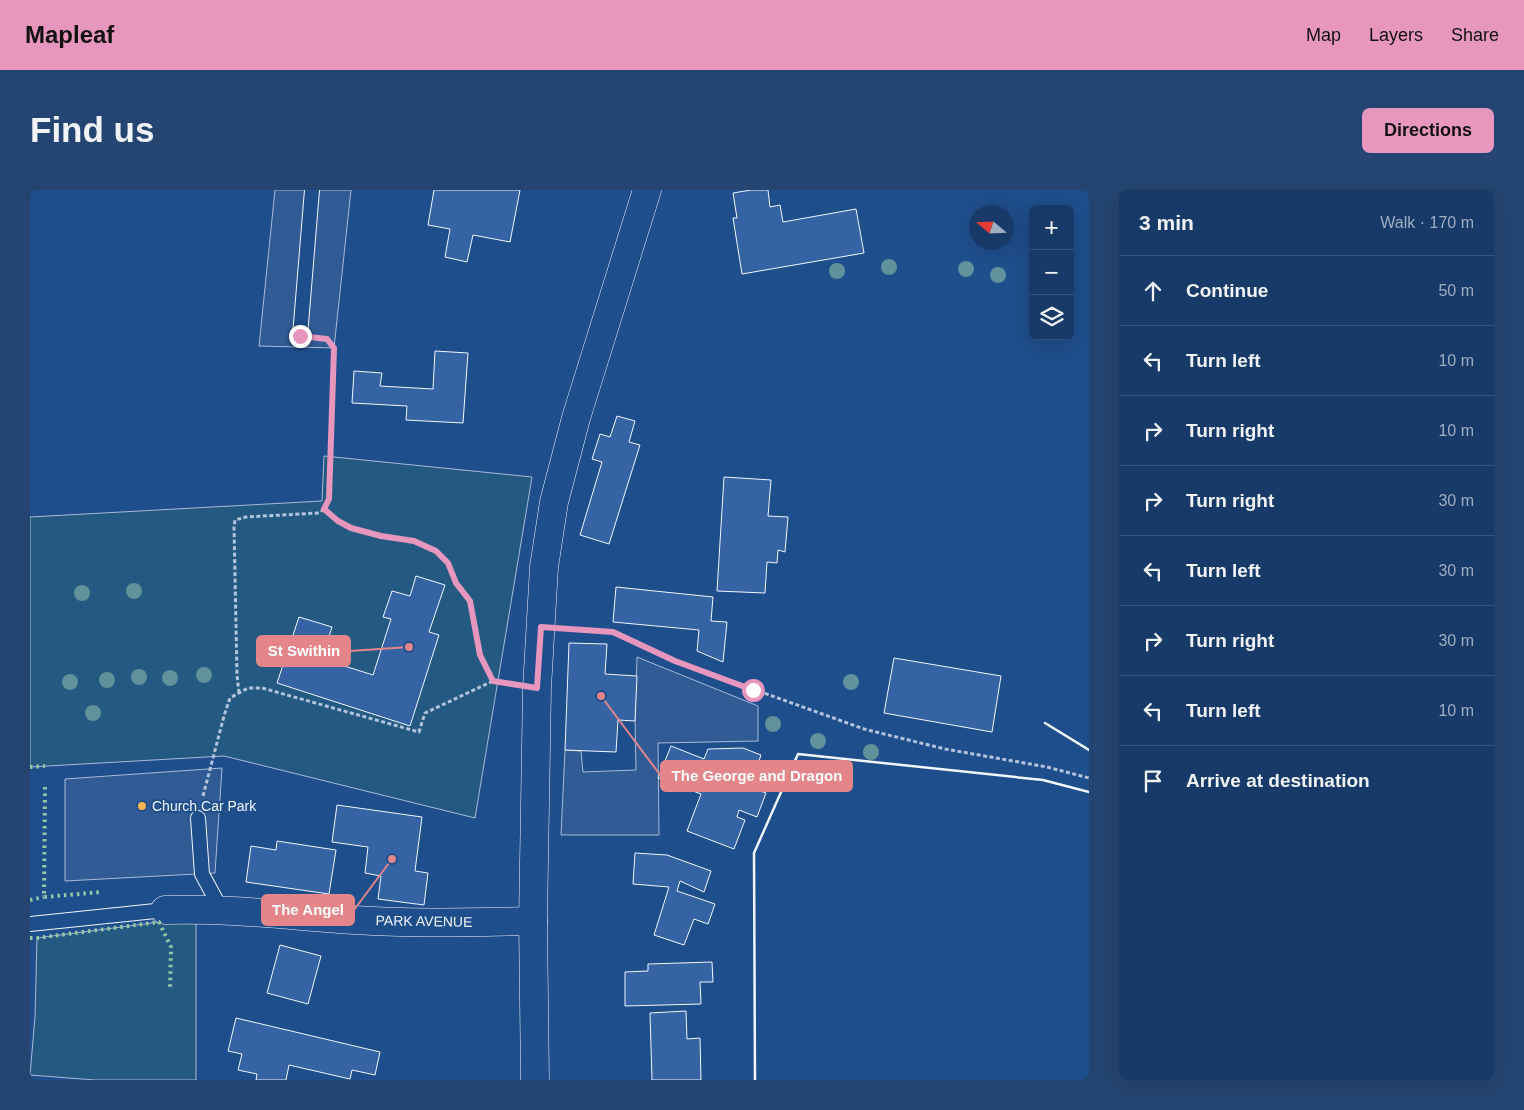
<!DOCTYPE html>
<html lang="en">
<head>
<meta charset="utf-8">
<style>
	body { margin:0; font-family:Arial,sans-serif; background:#244571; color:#f1f3f6 }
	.controls { position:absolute; right:15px; top:15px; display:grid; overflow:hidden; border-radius:8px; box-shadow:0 5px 20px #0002 }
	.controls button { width:45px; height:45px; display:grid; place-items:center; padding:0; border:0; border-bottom:1px solid #36547d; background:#173a69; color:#f1f3f6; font:25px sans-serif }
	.compass { position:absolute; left:939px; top:15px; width:45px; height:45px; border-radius:50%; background:#173a69; box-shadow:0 5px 20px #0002; rotate:289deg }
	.stop { position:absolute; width:15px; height:15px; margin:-11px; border:4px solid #e797bd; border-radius:50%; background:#fff }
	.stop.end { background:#e797bd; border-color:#fff; box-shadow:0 1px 5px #0008 }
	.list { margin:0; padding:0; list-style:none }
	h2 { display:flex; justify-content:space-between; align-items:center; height:65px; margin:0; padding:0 20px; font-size:21px }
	h2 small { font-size:16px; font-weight:400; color:#9eadc0 }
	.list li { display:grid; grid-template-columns:32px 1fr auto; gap:15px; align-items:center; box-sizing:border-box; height:70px; padding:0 20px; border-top:1px solid #36547d }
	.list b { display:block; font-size:19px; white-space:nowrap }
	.list em { font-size:16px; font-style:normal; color:#9eadc0 }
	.icon { flex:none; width:28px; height:28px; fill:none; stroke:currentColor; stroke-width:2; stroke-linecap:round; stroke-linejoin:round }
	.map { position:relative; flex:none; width:1059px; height:890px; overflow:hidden; border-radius:8px }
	header { display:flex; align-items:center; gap:30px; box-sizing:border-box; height:70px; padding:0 25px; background:#e797bd; color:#111 }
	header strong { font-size:24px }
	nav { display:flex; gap:28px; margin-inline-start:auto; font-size:18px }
	.intro { display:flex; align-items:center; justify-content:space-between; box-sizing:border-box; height:120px; padding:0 30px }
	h1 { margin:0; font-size:35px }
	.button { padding:12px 22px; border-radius:8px; background:#e797bd; color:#111; font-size:18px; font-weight:700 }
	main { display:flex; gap:30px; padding:0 30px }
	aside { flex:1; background:#173a69; border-radius:8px; box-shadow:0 5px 20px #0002 }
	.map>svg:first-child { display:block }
	.green { fill:#245a82; stroke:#a8bbd7 }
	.parking { fill:#305b95; stroke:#a8bbd7 }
	.building { fill:#3563a3; stroke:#f2f6ff }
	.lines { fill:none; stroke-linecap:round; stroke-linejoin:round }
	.lane-casing { stroke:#f2f6ff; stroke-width:16 }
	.street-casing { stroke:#f2f6ff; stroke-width:29 }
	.secondary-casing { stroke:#f2f6ff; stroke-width:29 }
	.path { stroke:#b3c4dc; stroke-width:3; stroke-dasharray:4 2.5; stroke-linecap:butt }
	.lane { stroke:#1f4e8c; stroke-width:14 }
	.street { stroke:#1f4e8c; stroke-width:28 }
	.secondary { stroke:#1f4e8c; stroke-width:28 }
	.hedge { stroke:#97c8a6; stroke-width:4; stroke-dasharray:2.5 4; stroke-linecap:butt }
	.wall { stroke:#f2f6ff; stroke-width:2.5 }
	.tree { fill:#61919a }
	.route { stroke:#e797bd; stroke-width:6 }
	.poi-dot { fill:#ffb74d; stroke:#1f4e8c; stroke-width:2 }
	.labels { text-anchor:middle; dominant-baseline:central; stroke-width:4; stroke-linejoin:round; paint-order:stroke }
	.poi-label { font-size:14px; fill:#f2f6ff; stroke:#1f4e8c; text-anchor:start }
	.street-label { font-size:14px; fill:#f2f6ff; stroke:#1f4e8c }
	.leader { fill:none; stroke:#e38589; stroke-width:2 }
	.callout-dot { fill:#e38589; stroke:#1f4e8c; stroke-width:2 }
	.callout { fill:#e38589; stroke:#e38589; stroke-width:2 }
	.callout-label { font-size:15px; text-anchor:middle; font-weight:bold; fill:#fff }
</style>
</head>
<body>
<header>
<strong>Mapleaf</strong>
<nav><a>Map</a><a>Layers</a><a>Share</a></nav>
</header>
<div class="intro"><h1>Find us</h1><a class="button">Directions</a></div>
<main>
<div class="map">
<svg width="1059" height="890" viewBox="0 0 1059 890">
	<rect width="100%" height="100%" fill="#1f4e8c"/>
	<g class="green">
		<polygon points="294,266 502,287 445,628 194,566 0,577 0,327 292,311"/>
		<polygon points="166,731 166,890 65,890 0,885 5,827 7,748 129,732"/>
	</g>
	<g class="parking">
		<polygon points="245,0 321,0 304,158 229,156"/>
		<polygon points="607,467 728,516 728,551 628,553 629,645 531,645 535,560 551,561 553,582 606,580 605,527"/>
		<polygon points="192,578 185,683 35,691 35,589"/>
	</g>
	<g class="building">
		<polygon points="404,0 490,0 480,52 443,45 437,72 415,67 420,39 398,35"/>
		<polygon points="721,0 738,0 740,17 750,15 753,32 826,19 834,63 712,84 703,28 707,28 703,3"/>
		<polygon points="405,161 438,163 433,233 376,230 377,216 322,213 324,181 352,183 350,196 403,199"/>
		<polygon points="587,226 605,231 599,252 610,255 579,354 550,345 572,272 562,269 570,244 580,247"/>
		<polygon points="694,287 741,290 738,326 758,327 755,362 748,360 747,373 737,372 735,403 687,401"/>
		<polygon points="386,386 415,395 399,442 409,445 380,536 247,493 269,427 302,437 292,469 343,485 361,429 353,427 362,401 380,406"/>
		<polygon points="586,397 683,407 681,431 697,432 693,472 667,461 669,440 583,432"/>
		<polygon points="539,453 577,454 575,484 607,486 605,531 588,530 586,562 535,560"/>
		<polygon points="864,468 971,486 962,542 854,523"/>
		<polygon points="641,556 674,569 678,559 713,558 731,565 720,597 736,603 727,627 709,620 707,627 715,630 704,659 657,641 671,604 628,588"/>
		<polygon points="307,615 392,627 385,681 398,683 394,715 348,709 351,686 335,683 338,657 302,652"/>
		<polygon points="247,651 306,660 299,704 216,692 221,656 246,660"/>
		<polygon points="605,663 637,665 681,681 674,702 650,691 647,701 685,714 678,734 664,729 654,755 624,745 639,697 603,694"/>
		<polygon points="250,755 291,766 278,814 237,803"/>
		<polygon points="682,772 683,792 670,792 671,814 595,816 595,782 618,781 618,774"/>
		<polygon points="656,821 657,849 670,848 671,890 622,890 620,823"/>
		<polygon points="206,828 350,862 345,885 322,880 320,889 259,875 256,890 226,890 227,884 208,880 212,864 198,861"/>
	</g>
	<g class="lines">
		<defs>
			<g id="lane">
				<polyline points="270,146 282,0"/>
				<polyline points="168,628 172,684 192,721"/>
				<polyline points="0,734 135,720"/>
			</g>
			<path id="street" d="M135,720C199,718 262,726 325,730C384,734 444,732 503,731"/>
			<polyline id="secondary" points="505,890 503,731 507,498 514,377 524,312 546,228 617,0"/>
		</defs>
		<use href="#lane" class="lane-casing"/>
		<use href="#street" class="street-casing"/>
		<use href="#secondary" class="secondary-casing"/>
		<g class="path">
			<polyline points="294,319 308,331 321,339 351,346 385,351 406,361 418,373 426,393 440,411 450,465 463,491"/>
			<polyline points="539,439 583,442 645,471 834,539 915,559 1017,577 1059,588"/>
			<polyline points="209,503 207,485 204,337 205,330 216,327 289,323 294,319 299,309 304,158 297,149 291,148"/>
			<polyline points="173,606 194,526 200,508 218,498 232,498 389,542 395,523 463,491 477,493"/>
		</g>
		<use href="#lane" class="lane"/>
		<use href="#street" class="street"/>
		<use href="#secondary" class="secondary"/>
		<g class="hedge">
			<polyline points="0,577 15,576"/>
			<polyline points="15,597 14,707 72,702"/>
			<polyline points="0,710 14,707"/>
			<polyline points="0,748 7,748 129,732 141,757 140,799"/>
		</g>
		<g class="wall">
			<polyline points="1015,533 1059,560"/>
			<polyline points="725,890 724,663 768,564 1013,590 1059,602"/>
		</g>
	</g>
	<g class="tree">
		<circle cx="859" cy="77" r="8"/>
		<circle cx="936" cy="79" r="8"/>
		<circle cx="807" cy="81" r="8"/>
		<circle cx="968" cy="85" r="8"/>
		<circle cx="104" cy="401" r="8"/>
		<circle cx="52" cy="403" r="8"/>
		<circle cx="174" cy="485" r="8"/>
		<circle cx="109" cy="487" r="8"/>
		<circle cx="140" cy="488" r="8"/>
		<circle cx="77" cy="490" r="8"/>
		<circle cx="40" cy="492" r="8"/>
		<circle cx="821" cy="492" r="8"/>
		<circle cx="63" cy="523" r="8"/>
		<circle cx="743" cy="534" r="8"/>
		<circle cx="788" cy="551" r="8"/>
		<circle cx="841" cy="562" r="8"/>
	</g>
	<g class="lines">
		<polyline class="route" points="270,146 297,149 304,158 299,309 294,319 308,331 321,338 351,346 384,351 406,361 418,373 426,393 440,411 450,465 463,491 507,498 511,437 583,442 645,471 723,500"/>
	</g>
	<circle class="poi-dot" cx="112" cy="616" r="5"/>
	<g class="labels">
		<g class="poi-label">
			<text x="122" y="616">Church Car Park</text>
		</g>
		<g class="street-label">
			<text transform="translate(394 731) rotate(1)">PARK AVENUE</text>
		</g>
	</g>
	<path class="leader" d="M379 457L320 461M571 506L631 586M362 669L324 720"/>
	<g class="callout-dot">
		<circle cx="379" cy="457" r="5"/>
		<circle cx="571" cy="506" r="5"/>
		<circle cx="362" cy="669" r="5"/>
	</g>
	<g class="callout">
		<rect x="227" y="446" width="93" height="30" rx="5"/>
		<rect x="631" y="571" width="191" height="30" rx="5"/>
		<rect x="232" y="705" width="92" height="30" rx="5"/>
	</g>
	<g class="callout-label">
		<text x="274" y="466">St Swithin</text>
		<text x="727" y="591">The George and Dragon</text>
		<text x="278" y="725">The Angel</text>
	</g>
</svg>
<div class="controls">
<button>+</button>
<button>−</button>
<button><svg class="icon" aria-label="layers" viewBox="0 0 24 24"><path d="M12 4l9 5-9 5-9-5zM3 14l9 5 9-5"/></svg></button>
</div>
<svg class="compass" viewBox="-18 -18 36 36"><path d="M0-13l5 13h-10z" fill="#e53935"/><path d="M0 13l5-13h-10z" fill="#9eadc0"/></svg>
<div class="stop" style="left:723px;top:500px"></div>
<div class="stop end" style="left:270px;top:146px"></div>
</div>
<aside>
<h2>3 min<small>Walk · 170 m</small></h2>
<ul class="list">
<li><svg class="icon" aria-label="ahead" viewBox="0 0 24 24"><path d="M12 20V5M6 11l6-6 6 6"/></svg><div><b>Continue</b></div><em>50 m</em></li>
<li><svg class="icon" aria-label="left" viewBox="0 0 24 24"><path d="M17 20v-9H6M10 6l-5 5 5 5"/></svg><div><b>Turn left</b></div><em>10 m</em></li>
<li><svg class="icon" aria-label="right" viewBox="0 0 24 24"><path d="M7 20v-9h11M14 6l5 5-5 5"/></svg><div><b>Turn right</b></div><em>10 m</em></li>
<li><svg class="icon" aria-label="right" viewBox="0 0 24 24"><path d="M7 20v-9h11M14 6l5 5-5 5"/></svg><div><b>Turn right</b></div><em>30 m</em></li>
<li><svg class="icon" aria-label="left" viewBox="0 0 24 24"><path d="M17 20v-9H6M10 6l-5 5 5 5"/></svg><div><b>Turn left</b></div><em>30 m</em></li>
<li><svg class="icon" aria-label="right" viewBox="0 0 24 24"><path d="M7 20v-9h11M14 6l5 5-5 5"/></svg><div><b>Turn right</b></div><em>30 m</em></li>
<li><svg class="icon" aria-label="left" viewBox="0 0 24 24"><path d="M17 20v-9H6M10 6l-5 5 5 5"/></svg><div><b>Turn left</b></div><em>10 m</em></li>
<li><svg class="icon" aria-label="arrive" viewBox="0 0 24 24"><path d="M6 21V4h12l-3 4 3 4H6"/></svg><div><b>Arrive at destination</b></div></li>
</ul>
</aside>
</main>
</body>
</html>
